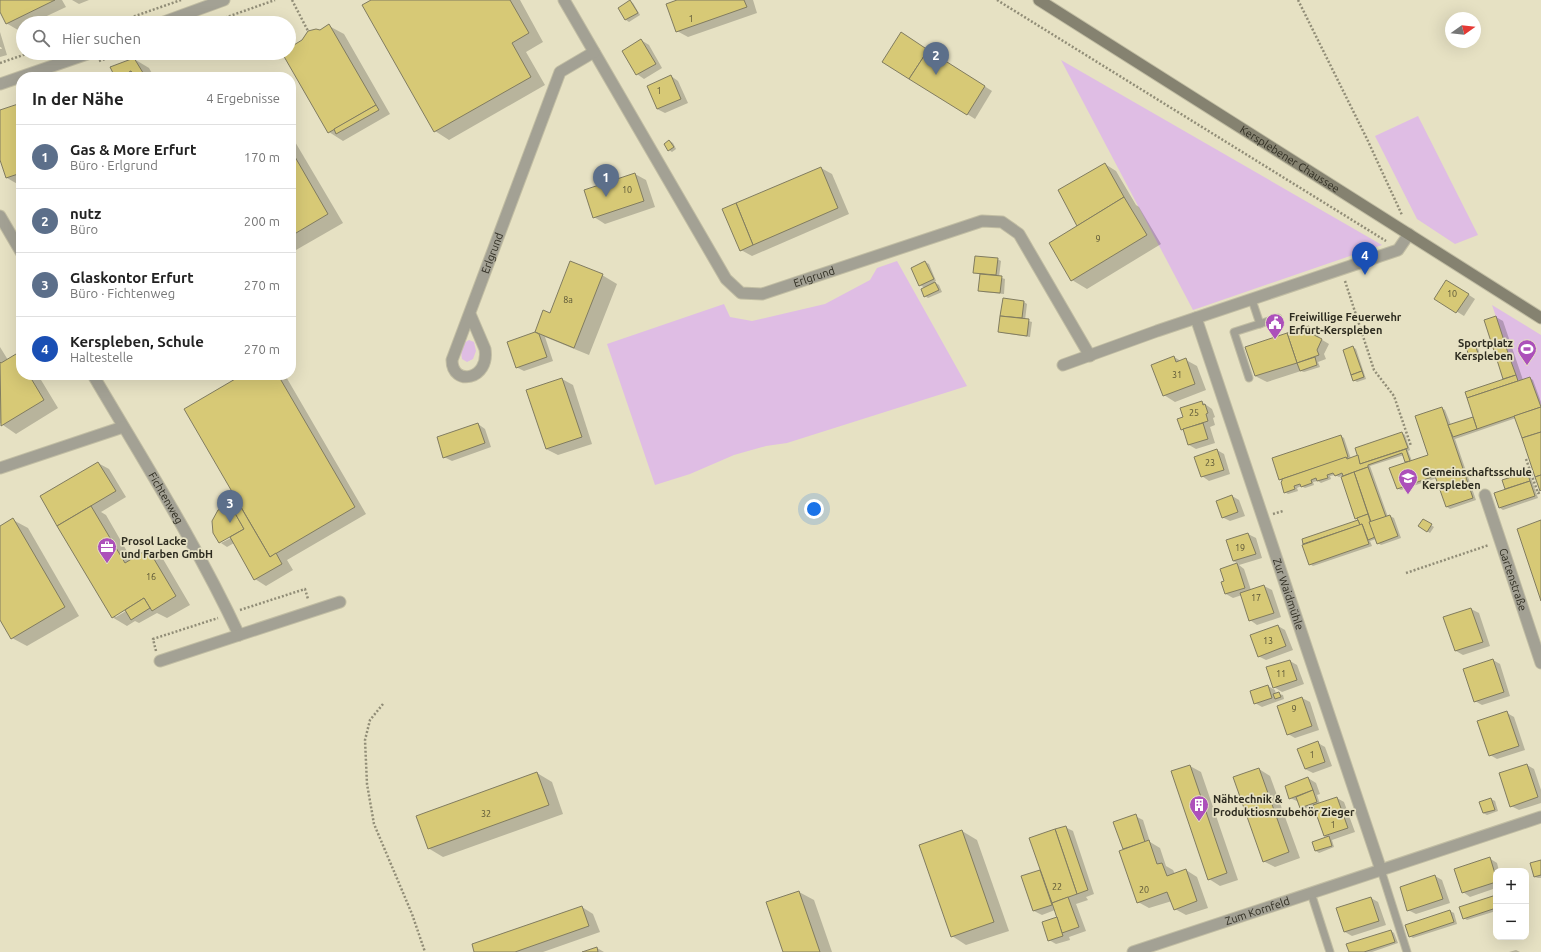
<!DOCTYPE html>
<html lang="de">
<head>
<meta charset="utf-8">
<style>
	body { margin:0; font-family:Ubuntu,sans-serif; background:#f6f6f6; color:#222 }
	.controls { position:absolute; right:12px; bottom:12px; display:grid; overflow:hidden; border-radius:8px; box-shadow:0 4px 16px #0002 }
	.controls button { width:36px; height:36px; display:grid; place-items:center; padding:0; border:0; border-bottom:1px solid #e0e0e0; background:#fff; color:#222; font:20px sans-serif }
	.compass { position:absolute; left:1445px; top:12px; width:36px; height:36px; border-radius:50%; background:#fff; box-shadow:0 4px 16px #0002; rotate:75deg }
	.you { position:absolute; left:814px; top:509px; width:14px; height:14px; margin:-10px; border:3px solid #fff; border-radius:50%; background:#1a73e8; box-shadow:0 0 0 6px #1a73e833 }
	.badge { display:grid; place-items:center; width:26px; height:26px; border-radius:50%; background:#ac50ba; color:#fff; font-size:13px; font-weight:700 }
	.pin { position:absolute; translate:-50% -33px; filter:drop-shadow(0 1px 2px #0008) }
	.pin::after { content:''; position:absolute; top:21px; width:14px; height:12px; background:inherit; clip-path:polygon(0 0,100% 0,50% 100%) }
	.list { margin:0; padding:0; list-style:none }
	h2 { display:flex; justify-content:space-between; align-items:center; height:52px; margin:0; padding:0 16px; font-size:17px }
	h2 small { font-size:13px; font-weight:400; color:#767676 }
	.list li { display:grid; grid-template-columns:26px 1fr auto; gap:12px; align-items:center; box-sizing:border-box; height:64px; padding:0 16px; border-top:1px solid #e0e0e0 }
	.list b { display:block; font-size:15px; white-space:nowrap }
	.list p { margin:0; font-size:13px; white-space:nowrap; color:#767676 }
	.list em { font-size:13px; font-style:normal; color:#767676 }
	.icon { flex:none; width:22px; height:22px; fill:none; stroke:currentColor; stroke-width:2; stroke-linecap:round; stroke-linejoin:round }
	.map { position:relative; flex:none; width:1541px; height:952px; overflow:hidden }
	.search { position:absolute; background:#fff; box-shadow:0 4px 16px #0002; left:16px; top:16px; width:280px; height:44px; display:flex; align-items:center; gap:10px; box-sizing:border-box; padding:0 14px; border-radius:22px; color:#767676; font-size:15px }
	.panel { position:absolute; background:#fff; box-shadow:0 4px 16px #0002; left:16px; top:72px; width:280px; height:308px; border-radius:16px }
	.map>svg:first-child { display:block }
	.green { fill:#dfbde4 }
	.shadow { fill:#0003; fill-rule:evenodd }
	.building { fill:#d7c976; stroke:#817c60 }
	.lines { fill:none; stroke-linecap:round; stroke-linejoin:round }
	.service-casing { stroke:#c1bda3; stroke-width:9 }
	.minor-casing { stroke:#c1bda3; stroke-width:13 }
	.secondary-casing { stroke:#c1bda3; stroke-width:13 }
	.path { stroke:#918d77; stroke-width:2.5; stroke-dasharray:2 2; stroke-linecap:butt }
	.service { stroke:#a3a194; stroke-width:7 }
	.minor { stroke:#a3a194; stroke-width:11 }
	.secondary { stroke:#858270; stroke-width:11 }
	.labels { text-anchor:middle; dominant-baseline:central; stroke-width:3.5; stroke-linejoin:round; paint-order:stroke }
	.number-label { font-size:9px; fill:#595436 }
	.street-label { font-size:11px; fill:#2f2d21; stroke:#e6e1c3 }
	.poi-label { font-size:11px; font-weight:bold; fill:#2f2d21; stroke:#e6e1c3; text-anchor:start }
</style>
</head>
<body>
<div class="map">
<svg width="1541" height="952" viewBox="0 0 1541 952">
	<rect width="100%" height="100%" fill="#e6e1c3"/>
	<g class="green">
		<polygon points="1061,60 1382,245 1193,310"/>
		<polygon points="1418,116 1478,235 1455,244 1417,219 1375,136"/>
		<polygon points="897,261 967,386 787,443 766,446 734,455 690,474 655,485 607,344 724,304 730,317 752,321 825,304 870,280 877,268"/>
		<polygon points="1492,305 1541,335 1541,408 1530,377 1518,381"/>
		<polygon points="469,340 474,342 476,351 473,359 467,362 462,359 461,352 464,343"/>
	</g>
	<g class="shadow">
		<polygon points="0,0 62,0 66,7 32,23 23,23 23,27 18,30 6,23 0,10"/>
		<polygon points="72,0 89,0 79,4"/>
		<polygon points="373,0 520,0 543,42 526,52 545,85 449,140 435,131"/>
		<polygon points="680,0 753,0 757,13 688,37 677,31"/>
		<polygon points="630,1 633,3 640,15 629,22 626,20 619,8"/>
		<polygon points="329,26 344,34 390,114 343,141 329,132 283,53 289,53 289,49"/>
		<polygon points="0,32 7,55 0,57 0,49 2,49 1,47 0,47"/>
		<polygon points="641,40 649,45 662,68 644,79 637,74"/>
		<polygon points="134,59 149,68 154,77 116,77"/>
		<polygon points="942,59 992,91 975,119 884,61"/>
		<polygon points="671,76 678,81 688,103 665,113 657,109"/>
		<polygon points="21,104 21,186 7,178 0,157 0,111"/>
		<polygon points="291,135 343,223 296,250 291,248"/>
		<polygon points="670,141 673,143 676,149 672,152 669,150"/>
		<polygon points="1105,164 1116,171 1136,205 1139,207 1161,244 1087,289 1072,280 1079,226"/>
		<polygon points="821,168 832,174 849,214 752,256 741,250"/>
		<polygon points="635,174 646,180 655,207 605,224 594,217"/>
		<polygon points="997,259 1001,261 999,277 1005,279 1004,294 983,292 979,290 981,275 975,272"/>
		<polygon points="925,262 929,264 936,281 934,282 939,285 942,292 928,298 925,296 925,288 920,285"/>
		<polygon points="602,275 617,284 589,355 545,337 553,361 524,371 516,367 535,333 544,312 551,314"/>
		<polygon points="1454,285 1475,299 1464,316 1435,298"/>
		<polygon points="1003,300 1024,302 1027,304 1025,320 1032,322 1030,337 1003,333 1000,332"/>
		<polygon points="1496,317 1503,321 1523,380 1530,378 1533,380 1541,402 1541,490 1516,418 1455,439 1476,500 1450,509 1447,507 1437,478 1401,490 1397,488 1406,463 1404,455 1370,466 1388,517 1390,516 1394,518 1401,538 1381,545 1378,543 1376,539 1370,541 1372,546 1313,566 1310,564 1303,540 1360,521 1356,518 1342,476 1339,477 1335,475 1330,476 1331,479 1321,483 1318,481 1313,482 1314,485 1305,488 1301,486 1297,488 1298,491 1288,494 1285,492 1284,482 1280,479 1341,436 1344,438 1351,459 1402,433 1405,435 1410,450 1408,451 1412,461 1429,456 1442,408 1445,410 1451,425 1475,418 1504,380 1485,321"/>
		<polygon points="1309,327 1316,331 1319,338 1329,344 1324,354 1326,359 1318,362 1320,367 1304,372 1301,371 1267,382 1255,376"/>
		<polygon points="1474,343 1477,345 1481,358 1474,360 1471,358"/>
		<polygon points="0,347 8,360 16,355 21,358 21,375 38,375 58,408 16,434 0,423"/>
		<polygon points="1353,347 1356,349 1366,379 1357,382 1354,380"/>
		<polygon points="1174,357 1181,361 1186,360 1197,366 1206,390 1175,402 1164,395"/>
		<polygon points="244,375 285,375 366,514 287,560 293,570 266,586 255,579 234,543 227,547 221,543 231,538 230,505 235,508 240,505"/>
		<polygon points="562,379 573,385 592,444 558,455 546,449"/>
		<polygon points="1202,402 1212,409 1215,417 1213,418 1215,425 1210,427 1215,443 1196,449 1189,445 1184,430 1182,429"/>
		<polygon points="478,424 485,429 491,447 452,461 444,457"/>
		<polygon points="1217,450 1224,454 1230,474 1209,481 1202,476"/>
		<path d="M98,463L109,469L126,497L101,512L106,515L132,560L148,550L163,559L190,605L167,618L157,613L139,623L135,621L127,626L112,617L41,497ZM148,595L149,597L116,617L114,615Z"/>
		<polygon points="1527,473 1530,475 1538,498 1503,510 1500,508 1495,494 1507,490 1503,481"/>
		<polygon points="1232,496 1239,500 1245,516 1230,521 1222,517"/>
		<polygon points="13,520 28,528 79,616 27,646 12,638 0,618 0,527"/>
		<polygon points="1423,520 1434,527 1430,533 1419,526"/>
		<polygon points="1248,534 1256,538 1262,558 1239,565 1244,569 1251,590 1264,586 1272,590 1281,617 1257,625 1250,620 1242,595 1233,598 1226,594 1226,581 1222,569 1239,564 1233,561"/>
		<polygon points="1471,609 1479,613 1490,646 1463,655 1456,651"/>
		<polygon points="1278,626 1285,630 1293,650 1266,660 1258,656"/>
		<polygon points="1493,660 1500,664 1510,696 1482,705 1475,701"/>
		<polygon points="1290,661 1297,665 1304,684 1282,692 1274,687"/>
		<polygon points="1268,686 1275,690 1276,695 1279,694 1283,695 1284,699 1262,707 1255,703"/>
		<polygon points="1302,698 1310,702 1319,730 1295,738 1288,734"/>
		<polygon points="1507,713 1514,717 1525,750 1497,759 1490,755"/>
		<polygon points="1318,743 1325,747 1332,766 1313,773 1305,769"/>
		<polygon points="1527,765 1534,769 1541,790 1541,803 1519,810 1511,806"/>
		<polygon points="1190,766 1201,772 1238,880 1220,886 1209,879 1172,772"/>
		<polygon points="1259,769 1270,776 1300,858 1275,867 1263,861"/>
		<polygon points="537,773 552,782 563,814 443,857 428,848"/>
		<polygon points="1308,778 1316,783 1320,794 1317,795 1320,804 1337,798 1344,802 1355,832 1332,840 1334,847 1319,853 1316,851 1328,838 1324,836 1314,806 1304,809 1301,808 1299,802 1290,798"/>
		<polygon points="1491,799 1495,801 1498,811 1487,815 1483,813"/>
		<polygon points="1135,816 1143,820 1150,842 1160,848 1166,866 1173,870 1175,874 1186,870 1197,877 1208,908 1186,915 1175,909 1172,901 1149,908 1138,902 1125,850 1123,849"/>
		<polygon points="1065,827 1073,831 1094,894 1086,897 1088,900 1076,904 1086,931 1069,937 1070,940 1056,944 1049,940 1058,918 1055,910 1042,915 1034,911 1023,877 1040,871 1042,872"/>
		<polygon points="962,831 977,840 1009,931 966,945 952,936"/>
		<polygon points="1489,858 1497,863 1499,871 1496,871 1496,888 1470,897 1463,892"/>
		<polygon points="1541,861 1541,878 1538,878 1535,877"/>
		<polygon points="1435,876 1442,880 1450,903 1416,914 1408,910"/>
		<polygon points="799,892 814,900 832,952 784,952"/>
		<polygon points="1496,896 1496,911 1467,920 1464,918"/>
		<polygon points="1371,898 1378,902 1386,925 1352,936 1345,932"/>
		<polygon points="582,907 593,914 600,932 543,952 475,952"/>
		<polygon points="1450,911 1454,913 1457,924 1413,938 1410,936"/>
		<polygon points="1391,931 1394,933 1398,943 1372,952 1350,952"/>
		<polygon points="597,948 604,952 585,952"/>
		<polygon points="1516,950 1520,952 1509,952"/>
	</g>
	<g class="building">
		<polygon points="0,0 55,0 6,24 0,12"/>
		<polygon points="371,0 510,0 529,33 512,43 531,77 434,132 362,5"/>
		<polygon points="630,0 638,13 625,20 618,8"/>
		<polygon points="677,0 744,0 747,7 676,32 666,4"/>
		<polygon points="329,24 376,105 328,133 282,53 289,53 289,48 302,40 308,31 316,29 320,30"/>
		<polygon points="901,32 928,50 909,79 882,62"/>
		<polygon points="641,39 656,64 636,75 622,51"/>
		<polygon points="928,50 985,86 967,115 909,79"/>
		<polygon points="134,58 145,76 134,77 131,71 121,77 115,77 110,67"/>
		<polygon points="131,71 134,77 121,77"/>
		<polygon points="671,75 681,99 657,109 647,86"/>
		<polygon points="21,103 21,173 6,178 0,160 0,110"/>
		<polygon points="376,105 379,110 336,134 334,129"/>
		<polygon points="669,140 674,147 668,151 664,144"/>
		<polygon points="291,150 328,214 291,236"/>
		<polygon points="1105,163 1124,197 1077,226 1058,190"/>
		<polygon points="821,167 838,208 753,245 736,203"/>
		<polygon points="635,173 644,201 593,218 584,190"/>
		<polygon points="1124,197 1147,235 1071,281 1049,243"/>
		<polygon points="736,203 753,245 740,251 722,209"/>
		<polygon points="975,256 998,258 996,275 973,273"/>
		<polygon points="570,261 603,274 574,348 535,332 543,310 550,313"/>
		<polygon points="925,261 934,279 919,286 911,268"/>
		<polygon points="980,274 1002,276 1000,293 978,291"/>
		<polygon points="1446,280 1469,294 1456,313 1434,299"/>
		<polygon points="935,282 939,290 924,297 921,289"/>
		<polygon points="1003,298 1024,301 1022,318 1000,316"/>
		<polygon points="1000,316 1029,319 1027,336 998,332"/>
		<polygon points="1496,316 1509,356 1497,360 1484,320"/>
		<polygon points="1309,326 1312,334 1322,339 1317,350 1319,355 1297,363 1287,333"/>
		<polygon points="535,332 539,334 547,357 516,368 507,342"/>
		<polygon points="1287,333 1297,363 1255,376 1245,347"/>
		<polygon points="1474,342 1479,356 1470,359 1465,344"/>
		<polygon points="1353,346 1362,371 1351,375 1343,350"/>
		<polygon points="16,354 21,362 21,375 29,375 44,400 1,426 0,362 1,363"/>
		<polygon points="1174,356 1176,362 1186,358 1195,384 1163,396 1151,365"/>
		<polygon points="1509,356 1516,375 1503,379 1497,360"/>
		<polygon points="1315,357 1317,365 1300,371 1297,363"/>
		<polygon points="1362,371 1364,377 1353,381 1351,375"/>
		<polygon points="242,375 278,375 355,507 270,557 184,409"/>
		<polygon points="1516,375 1518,381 1467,398 1465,392"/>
		<polygon points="1530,377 1541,407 1477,429 1467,398"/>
		<polygon points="562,378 582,437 546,449 526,390"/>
		<polygon points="1202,401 1203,405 1205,404 1208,413 1206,414 1208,421 1181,430 1177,419 1183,417 1180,408"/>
		<polygon points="1442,407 1473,498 1446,507 1435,476 1397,489 1389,468 1428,455 1415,416"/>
		<polygon points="1541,407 1541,432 1522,438 1514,416"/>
		<polygon points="1473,417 1477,429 1453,437 1448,425"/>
		<polygon points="478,423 485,443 443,458 437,437"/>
		<polygon points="1203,423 1208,439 1188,445 1183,429"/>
		<polygon points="1402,432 1408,448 1360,464 1355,448"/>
		<polygon points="1541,432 1541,475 1535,477 1522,438"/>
		<polygon points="1341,435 1348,457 1279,480 1272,458"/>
		<polygon points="1217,449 1224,470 1201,477 1194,457"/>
		<polygon points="1406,449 1410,461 1405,462 1402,453 1368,465 1368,467 1343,476 1342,473 1335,476 1333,473 1327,475 1328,478 1317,481 1316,478 1311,480 1312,483 1301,487 1300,484 1294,486 1295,489 1284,493 1281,482 1282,481 1282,479 1346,457 1347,459 1358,455 1360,464"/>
		<polygon points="98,462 116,491 57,526 40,496"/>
		<polygon points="1368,467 1386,517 1371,522 1354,472"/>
		<polygon points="1354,472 1368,514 1355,519 1341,477"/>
		<polygon points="1527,472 1530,481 1505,489 1502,480"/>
		<polygon points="1541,475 1541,490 1540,491 1535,477"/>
		<polygon points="1530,481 1535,496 1499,508 1494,493"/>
		<polygon points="1232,495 1238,512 1222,518 1216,501"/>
		<polygon points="230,504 244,529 219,543 213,533 212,521 218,510"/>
		<polygon points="239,504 270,557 276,553 282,564 254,580 230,537 244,529 232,508"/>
		<polygon points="91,506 125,563 148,549 176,596 152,611 144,598 112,618 57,526"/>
		<polygon points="1368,514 1375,537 1368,540 1362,524 1360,525 1357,518"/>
		<polygon points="1390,515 1398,536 1377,544 1369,522"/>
		<polygon points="13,518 65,607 11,639 0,620 0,526"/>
		<polygon points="1423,519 1432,524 1427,532 1418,526"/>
		<polygon points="1358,520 1360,525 1303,544 1302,539"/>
		<polygon points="1541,520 1541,601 1517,529"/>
		<polygon points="1362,524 1369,544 1309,565 1302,545"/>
		<polygon points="1248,533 1256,554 1233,561 1226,540"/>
		<polygon points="1237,563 1245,588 1225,594 1221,582 1224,581 1220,569"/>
		<polygon points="1264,585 1274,613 1249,621 1240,593"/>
		<polygon points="144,598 150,608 131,620 125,610"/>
		<polygon points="1471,608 1483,642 1455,651 1443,617"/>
		<polygon points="1278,625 1286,646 1258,657 1250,635"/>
		<polygon points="1493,659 1504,692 1474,702 1463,669"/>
		<polygon points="1290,660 1297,680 1273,688 1266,667"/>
		<polygon points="1268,685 1272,698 1254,704 1250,691"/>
		<polygon points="1279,692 1281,697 1275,699 1273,694"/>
		<polygon points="1302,697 1312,726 1287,735 1277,706"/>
		<polygon points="1507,711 1519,746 1489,756 1477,721"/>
		<polygon points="1318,741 1325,762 1305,769 1297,749"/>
		<polygon points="1527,764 1538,797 1510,807 1499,773"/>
		<polygon points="1190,765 1227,873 1208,880 1171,771"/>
		<polygon points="1259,768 1289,852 1263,862 1233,777"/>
		<polygon points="537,772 549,805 428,849 416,816"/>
		<polygon points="1308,777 1313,790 1289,799 1285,786"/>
		<polygon points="1313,790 1317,802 1300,808 1296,797"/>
		<polygon points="1337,797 1348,828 1324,836 1313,805"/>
		<polygon points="1491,798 1495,810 1483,813 1479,802"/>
		<polygon points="1136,814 1145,842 1123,849 1113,822"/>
		<polygon points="1066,826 1088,890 1077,894 1055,829"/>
		<polygon points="1055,829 1077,894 1052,903 1029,838"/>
		<polygon points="962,830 994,922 951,937 919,845"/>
		<polygon points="1329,836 1332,846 1315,851 1312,842"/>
		<polygon points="1149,840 1157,864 1162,863 1167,876 1186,869 1197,901 1174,910 1167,892 1137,903 1119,851"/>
		<polygon points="1490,857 1496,877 1496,882 1462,893 1454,869"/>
		<polygon points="1541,860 1541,875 1534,877 1530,863"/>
		<polygon points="1040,870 1052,905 1033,911 1021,876"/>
		<polygon points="1435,875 1443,899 1407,911 1400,887"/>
		<polygon points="799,891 820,952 783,952 766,902"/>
		<polygon points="1496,895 1496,908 1463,919 1459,907"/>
		<polygon points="1068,897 1079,927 1062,933 1052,903"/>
		<polygon points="1371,897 1379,921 1344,932 1336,908"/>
		<polygon points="582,906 589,926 515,952 474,952 472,944"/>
		<polygon points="1450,910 1454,922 1409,937 1405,925"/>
		<polygon points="1057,917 1063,936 1048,941 1042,922"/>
		<polygon points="1391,930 1395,942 1364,952 1349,952 1346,944"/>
		<polygon points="597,947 598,952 582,952"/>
	</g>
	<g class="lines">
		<defs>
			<g id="service">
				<polyline points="1252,300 1260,324"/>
				<polyline points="1249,378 1234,332 1278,318"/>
				<polyline points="1381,870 1407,952"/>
				<polyline points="1311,893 1330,952"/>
			</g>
			<g id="minor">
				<path id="s1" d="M564,0L726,279L741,293L762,294L982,221L1002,222L1019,234L1090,356"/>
				<polyline points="161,23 224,0"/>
				<polyline points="0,84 90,53"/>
				<polyline points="0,216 21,252"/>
				<path id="s2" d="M470,314L485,349C490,380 452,387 452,360L560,72L594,52"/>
				<path id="s3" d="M1196,318L1381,870"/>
				<polyline points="1063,365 1157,331 1398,250 1409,234"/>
				<path id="s4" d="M93,375C143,460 197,545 239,635"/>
				<polyline points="0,468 123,427"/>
				<path id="s5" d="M1485,495L1541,663"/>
				<polyline points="160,661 340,602"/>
				<path id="s6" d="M1133,952L1541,817"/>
			</g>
			<g id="secondary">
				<path id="s7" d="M1039,0L1541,318"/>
			</g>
		</defs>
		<use href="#service" class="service-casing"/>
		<use href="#minor" class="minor-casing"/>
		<use href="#secondary" class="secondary-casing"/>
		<g class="path">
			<polyline points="292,0 308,31"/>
			<polyline points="997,0 1386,241"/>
			<polyline points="1298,0 1367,139 1402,215"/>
			<polyline points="115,23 181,0"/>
			<polyline points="210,23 275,0"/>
			<polyline points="99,61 123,53"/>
			<polyline points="0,63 29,53"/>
			<polyline points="1345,281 1374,370 1394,396 1411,446"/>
			<polyline points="1526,459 1538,493 1541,492"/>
			<polyline points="1273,514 1283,511"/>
			<polyline points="1406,573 1489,545"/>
			<polyline points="240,610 305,589 308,599"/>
			<polyline points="156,651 153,639 218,618"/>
			<polyline points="383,704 370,720 365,740 367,784 374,824 412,914 425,952"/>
		</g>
		<use href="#service" class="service"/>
		<use href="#minor" class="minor"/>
		<use href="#secondary" class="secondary"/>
	</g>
	<defs>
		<symbol id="civic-pin" viewBox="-11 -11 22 30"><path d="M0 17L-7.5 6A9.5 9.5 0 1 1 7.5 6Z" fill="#ac50ba" stroke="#e6e1c3"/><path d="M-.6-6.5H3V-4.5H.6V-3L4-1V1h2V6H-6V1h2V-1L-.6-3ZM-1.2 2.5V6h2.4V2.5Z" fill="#fff"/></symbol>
		<symbol id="stadium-pin" viewBox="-11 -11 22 30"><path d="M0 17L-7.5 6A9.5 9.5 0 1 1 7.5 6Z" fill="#ac50ba" stroke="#e6e1c3"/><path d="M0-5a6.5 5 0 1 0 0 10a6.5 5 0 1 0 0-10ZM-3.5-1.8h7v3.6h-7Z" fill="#fff"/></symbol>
		<symbol id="school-pin" viewBox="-11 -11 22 30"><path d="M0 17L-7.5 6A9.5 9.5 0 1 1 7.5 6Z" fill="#ac50ba" stroke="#e6e1c3"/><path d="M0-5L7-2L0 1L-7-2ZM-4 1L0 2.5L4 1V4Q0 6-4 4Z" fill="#fff"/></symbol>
		<symbol id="office-pin" viewBox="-11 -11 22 30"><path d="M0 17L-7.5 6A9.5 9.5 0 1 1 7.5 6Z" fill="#ac50ba" stroke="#e6e1c3"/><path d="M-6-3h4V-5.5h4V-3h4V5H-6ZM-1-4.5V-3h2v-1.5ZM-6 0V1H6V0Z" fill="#fff"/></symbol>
		<symbol id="building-pin" viewBox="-11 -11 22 30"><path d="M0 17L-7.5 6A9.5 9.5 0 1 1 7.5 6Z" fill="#ac50ba" stroke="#e6e1c3"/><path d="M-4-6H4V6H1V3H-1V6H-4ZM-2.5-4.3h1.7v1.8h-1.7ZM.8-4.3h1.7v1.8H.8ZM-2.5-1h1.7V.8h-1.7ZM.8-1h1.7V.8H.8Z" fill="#fff"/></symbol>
	</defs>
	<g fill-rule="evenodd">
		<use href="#civic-pin" x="1264" y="312" width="22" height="30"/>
		<use href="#stadium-pin" x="1516" y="338" width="22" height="30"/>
		<use href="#school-pin" x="1397" y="467" width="22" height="30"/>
		<use href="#office-pin" x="96" y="536" width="22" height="30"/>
		<use href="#building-pin" x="1188" y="794" width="22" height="30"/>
	</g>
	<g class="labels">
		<g class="number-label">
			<text x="691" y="19">1</text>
			<text x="659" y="91">1</text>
			<text x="627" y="190">10</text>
			<text x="1098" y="239">9</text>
			<text x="1452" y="294">10</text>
			<text x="568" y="300">8a</text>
			<text x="1177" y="375">31</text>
			<text x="1194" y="413">25</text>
			<text x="1210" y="463">23</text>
			<text x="1240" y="548">19</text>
			<text x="151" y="577">16</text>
			<text x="1256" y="598">17</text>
			<text x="1268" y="641">13</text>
			<text x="1281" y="674">11</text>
			<text x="1294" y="709">9</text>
			<text x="1312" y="755">1</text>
			<text x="486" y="814">32</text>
			<text x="1333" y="825">1</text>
			<text x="1057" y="887">22</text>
			<text x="1144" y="890">20</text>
		</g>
		<g class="street-label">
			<text stroke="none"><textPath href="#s7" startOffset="297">Kersplebener Chaussee</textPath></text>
			<text stroke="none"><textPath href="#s2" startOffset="215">Erlgrund</textPath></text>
			<text stroke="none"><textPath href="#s1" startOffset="419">Erlgrund</textPath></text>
			<text stroke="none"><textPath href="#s4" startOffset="143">Fichtenweg</textPath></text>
			<text stroke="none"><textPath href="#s5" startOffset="89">Gartenstraße</textPath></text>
			<text stroke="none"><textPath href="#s3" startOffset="291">Zur Waidmühle</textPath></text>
			<text stroke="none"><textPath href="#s6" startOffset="131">Zum Kornfeld</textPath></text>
		</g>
		<g class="poi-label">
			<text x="1289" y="317">Freiwillige Feuerwehr<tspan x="1289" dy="13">Erfurt-Kerspleben</tspan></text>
			<text x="1513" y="343" text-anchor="end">Sportplatz<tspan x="1513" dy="13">Kerspleben</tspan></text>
			<text x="1422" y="472">Gemeinschaftsschule<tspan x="1422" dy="13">Kerspleben</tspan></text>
			<text x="121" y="541">Prosol Lacke<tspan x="121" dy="13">und Farben GmbH</tspan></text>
			<text x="1213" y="799">Nähtechnik &amp;<tspan x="1213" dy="13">Produktiosnzubehör Zieger</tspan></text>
		</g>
	</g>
</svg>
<div class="controls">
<button>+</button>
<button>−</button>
</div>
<svg class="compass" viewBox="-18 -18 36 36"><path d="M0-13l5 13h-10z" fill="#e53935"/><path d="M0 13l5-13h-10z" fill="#767676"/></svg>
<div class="you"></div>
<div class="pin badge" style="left:606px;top:197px;background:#5c6f8a">1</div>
<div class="pin badge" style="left:936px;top:75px;background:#5c6f8a">2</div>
<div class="pin badge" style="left:230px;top:523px;background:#5c6f8a">3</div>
<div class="pin badge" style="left:1365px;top:275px;background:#1a4fb4">4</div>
<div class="search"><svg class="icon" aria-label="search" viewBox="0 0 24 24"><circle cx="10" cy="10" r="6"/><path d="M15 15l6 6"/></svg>Hier suchen</div>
<section class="panel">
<h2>In der Nähe<small>4 Ergebnisse</small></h2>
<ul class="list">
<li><span class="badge" style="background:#5c6f8a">1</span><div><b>Gas &amp; More Erfurt</b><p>Büro · Erlgrund</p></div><em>170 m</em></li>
<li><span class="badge" style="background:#5c6f8a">2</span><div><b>nutz</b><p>Büro</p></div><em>200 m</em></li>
<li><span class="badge" style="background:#5c6f8a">3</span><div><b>Glaskontor Erfurt</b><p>Büro · Fichtenweg</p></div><em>270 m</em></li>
<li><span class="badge" style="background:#1a4fb4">4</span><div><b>Kerspleben, Schule</b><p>Haltestelle</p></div><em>270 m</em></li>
</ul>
</section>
</div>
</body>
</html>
